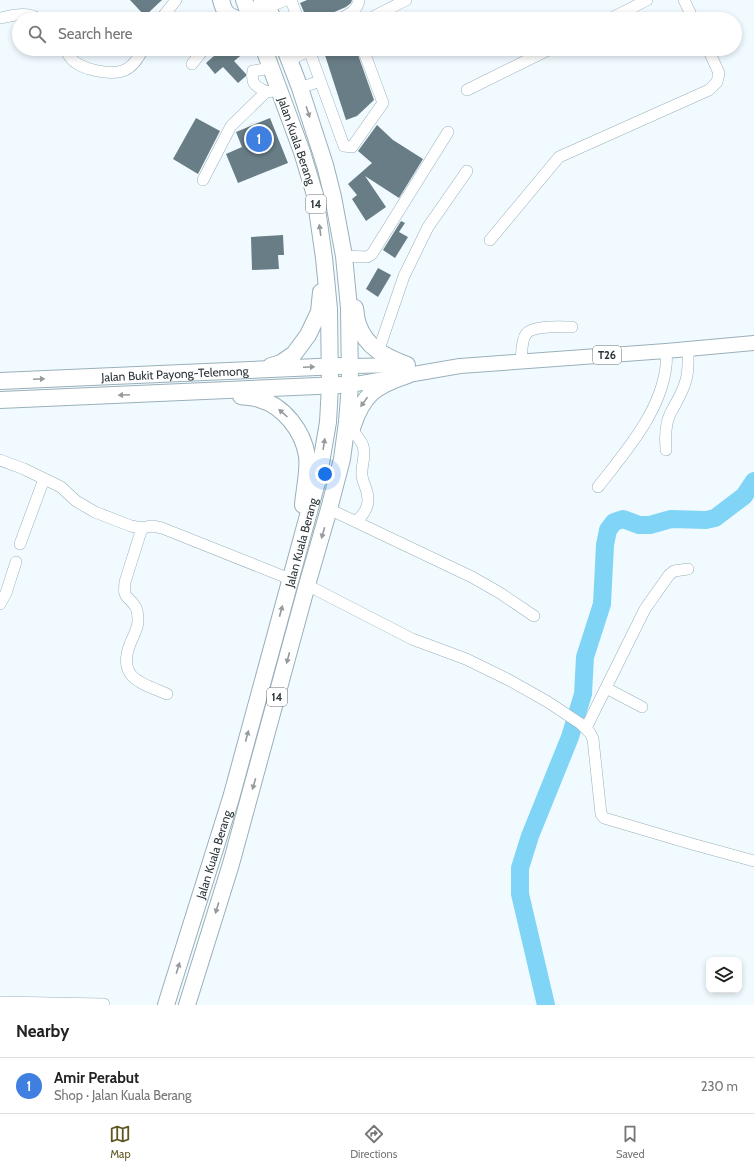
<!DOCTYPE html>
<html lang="en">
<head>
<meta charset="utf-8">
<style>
	body { margin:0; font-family:Cabin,sans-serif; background:#f6f6f6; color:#222 }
	.controls { position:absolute; right:12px; bottom:12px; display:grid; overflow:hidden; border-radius:8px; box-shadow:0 2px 6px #0003 }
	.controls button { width:36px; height:36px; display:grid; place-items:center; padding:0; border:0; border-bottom:1px solid #e0e0e0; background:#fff; color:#222; font:20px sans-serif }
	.you { position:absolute; left:325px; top:474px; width:14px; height:14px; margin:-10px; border:3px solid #fff; border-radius:50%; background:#1a73e8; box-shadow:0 0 0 6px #1a73e833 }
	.badge { display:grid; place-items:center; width:26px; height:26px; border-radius:50%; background:#605622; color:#fff; font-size:13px; font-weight:700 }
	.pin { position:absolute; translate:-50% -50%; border:2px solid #fff; box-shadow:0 1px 4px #0006 }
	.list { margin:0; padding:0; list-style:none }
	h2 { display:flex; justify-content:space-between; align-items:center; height:52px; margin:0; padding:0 16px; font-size:17px }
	h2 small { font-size:13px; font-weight:400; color:#767676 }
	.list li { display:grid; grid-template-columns:26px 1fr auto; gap:12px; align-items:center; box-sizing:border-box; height:56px; padding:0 16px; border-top:1px solid #e0e0e0 }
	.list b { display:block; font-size:15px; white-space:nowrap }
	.list p { margin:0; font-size:13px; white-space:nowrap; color:#767676 }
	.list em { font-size:13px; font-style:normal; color:#767676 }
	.icon { flex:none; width:22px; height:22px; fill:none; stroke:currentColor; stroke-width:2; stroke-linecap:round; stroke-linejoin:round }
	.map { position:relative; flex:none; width:754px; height:1005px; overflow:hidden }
	.search { position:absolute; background:#fff; box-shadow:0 2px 6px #0003; left:12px; right:12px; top:12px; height:44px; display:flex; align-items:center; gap:10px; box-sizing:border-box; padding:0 14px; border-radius:22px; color:#767676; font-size:15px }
	.sheet { height:108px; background:#fff }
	nav { display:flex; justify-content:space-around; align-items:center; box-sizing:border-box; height:56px; border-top:1px solid #e0e0e0; background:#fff; font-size:11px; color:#767676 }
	nav a { display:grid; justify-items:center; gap:2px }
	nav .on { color:#605622 }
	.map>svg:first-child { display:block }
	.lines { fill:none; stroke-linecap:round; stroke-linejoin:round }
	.river { stroke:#80d5f6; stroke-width:18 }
	.building { fill:#687d86 }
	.minor-casing { stroke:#99b0ba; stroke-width:12 }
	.major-casing { stroke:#99b0ba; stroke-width:16 }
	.highway-casing { stroke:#99b0ba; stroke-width:18 }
	.minor { stroke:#fff; stroke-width:11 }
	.major { stroke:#fff; stroke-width:14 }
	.highway { stroke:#fff; stroke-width:16 }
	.oneway { fill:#959a9c }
	.labels { text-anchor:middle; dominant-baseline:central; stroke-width:4; stroke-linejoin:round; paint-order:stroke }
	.shield { fill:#fff; stroke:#6b7174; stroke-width:1 }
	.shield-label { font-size:11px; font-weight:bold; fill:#2b3438 }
	.street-label { font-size:12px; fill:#2b3438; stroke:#fff }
</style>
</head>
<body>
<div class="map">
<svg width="754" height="1005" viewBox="0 0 754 1005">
	<rect width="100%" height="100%" fill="#f1fbff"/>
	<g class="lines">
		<polyline class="river" points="546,1005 520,894 520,868 530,836 570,737 583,694 585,657 602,604 605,545 608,530 614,522 623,519 639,525 650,525 671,519 706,520 715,518 744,496 754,481"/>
	</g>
	<g class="building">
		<polygon points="130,0 162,0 145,16"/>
		<polygon points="307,0 352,0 351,3 346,7 318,19 307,19 300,3"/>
		<polygon points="211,49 249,49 234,61 246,74 246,76 238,83 223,67 215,74 206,63 215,55 211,51"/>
		<polygon points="323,49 356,49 374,100 357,116 346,120"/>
		<polygon points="196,118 220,131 198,174 173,159"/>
		<polygon points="270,118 288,163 238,183 226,154 242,147 236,132"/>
		<polygon points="377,125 393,140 423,159 399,198 365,176 386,207 366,221 352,199 357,195 348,184 372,163 358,151"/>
		<polygon points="401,221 405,223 399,232 408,237 395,258 383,250"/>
		<polygon points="283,235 284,255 278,255 279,269 252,270 251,237"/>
		<polygon points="378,268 391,275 378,297 366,289"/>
	</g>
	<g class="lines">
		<defs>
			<g id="minor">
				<polyline points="291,0 298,19"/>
				<polyline points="684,0 693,19"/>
				<polyline points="268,7 286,0"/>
				<path d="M0,18C12,16 27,11 38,19"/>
				<polyline points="161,19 176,0"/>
				<path d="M339,19C347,16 358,10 359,0"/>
				<polyline points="369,19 406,0"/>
				<polyline points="610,19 647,0"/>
				<path d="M66,49C67,52 68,55 70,57C79,70 112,76 125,70C134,66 139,57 143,49"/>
				<polyline points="309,50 344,146 352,147 383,103 363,49"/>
				<polyline points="290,60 312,49"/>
				<polyline points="192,64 204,49"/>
				<polyline points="300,88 320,81"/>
				<polyline points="467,90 550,49"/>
				<path d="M266,92C255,85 251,85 253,71L271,68"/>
				<polyline points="203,180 231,126 266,92 280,90"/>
				<polyline points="490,240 559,157 709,90 717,82 719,73 708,49"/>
				<polyline points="344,256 367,257 372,254 448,132"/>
				<polyline points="378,352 404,276 428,227 467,171"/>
				<path d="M521,362C522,354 521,341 526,334C533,325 561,327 572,327"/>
				<path d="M352,428C355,435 361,440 363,446C366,455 362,463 362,471C361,476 363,481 365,486C371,501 368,510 357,521"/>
				<path d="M666,450C665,438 665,425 670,414C676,403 683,392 686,380C689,370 688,359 688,349"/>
				<polyline points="0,460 24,469 61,487 76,501 95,512 131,526 142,528 152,526 162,528 290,579"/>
				<path d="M598,487C625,452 661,412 666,366C667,361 666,356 666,351"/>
				<polyline points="329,509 472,577 500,593 534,616"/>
				<path d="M142,528L125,582C123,600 127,594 135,606C138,610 138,616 138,621C138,628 133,637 130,644C117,678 141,683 167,694"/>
				<polyline points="20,544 44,479"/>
				<polyline points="307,585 412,639 466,659 509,680 548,702 581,724 590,733 593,739 601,814 604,818 692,844 754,861"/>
				<polyline points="0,604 6,593 16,562"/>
				<polyline points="606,688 642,707"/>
				<polyline points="586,728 645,609 669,575 674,571 688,569"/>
				<polyline points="0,1002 104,1004"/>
			</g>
			<g id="major">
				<polyline points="350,366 406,365"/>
				<polyline points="350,385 460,366 666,351 754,343"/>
			</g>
			<g id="highway">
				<path d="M221,0C224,11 226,16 238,19"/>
				<polyline points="244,0 251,19"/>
				<polyline points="265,0 273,19"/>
				<path d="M245,19C255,16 261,10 262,0"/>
				<path d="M355,308C356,313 356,319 358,324C366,348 386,357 407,365"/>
				<polyline points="271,366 281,363 294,354 308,335 319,312 321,292"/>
				<path id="s1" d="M0,381L340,366"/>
				<path d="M241,396C247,397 253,397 259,399C284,406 303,431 307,456C309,470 304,491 303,505"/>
				<polyline points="0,400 340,385"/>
				<path d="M352,428C363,394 375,386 408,375"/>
				<path id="s2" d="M166,1005L231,798L319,475L328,422L330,386L329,309L324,258L315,195L302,152L264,49"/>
				<polyline points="187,1005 231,864 307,585 329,509 342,459 347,422 350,385 349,308 344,256 333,197 325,165 300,88 285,49"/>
			</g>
		</defs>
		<use href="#minor" class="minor-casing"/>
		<use href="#major" class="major-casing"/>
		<use href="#highway" class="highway-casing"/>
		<use href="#minor" class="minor"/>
		<use href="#major" class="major"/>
		<use href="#highway" class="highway"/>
	</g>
	<defs><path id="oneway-solid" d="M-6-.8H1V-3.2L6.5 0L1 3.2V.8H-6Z"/></defs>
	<g class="oneway">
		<use href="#oneway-solid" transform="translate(308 112) rotate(72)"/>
		<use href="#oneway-solid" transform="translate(320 230) rotate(-98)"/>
		<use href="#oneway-solid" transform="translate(309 367) rotate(-2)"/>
		<use href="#oneway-solid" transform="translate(39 379) rotate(-3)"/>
		<use href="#oneway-solid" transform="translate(124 395) rotate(177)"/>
		<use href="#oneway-solid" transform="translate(364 402) rotate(126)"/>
		<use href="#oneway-solid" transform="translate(283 413) rotate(-138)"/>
		<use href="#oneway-solid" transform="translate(324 444) rotate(-81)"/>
		<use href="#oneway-solid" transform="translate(323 533) rotate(106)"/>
		<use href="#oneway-solid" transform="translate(281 611) rotate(-75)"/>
		<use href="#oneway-solid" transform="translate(288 658) rotate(105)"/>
		<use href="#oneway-solid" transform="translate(247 736) rotate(-75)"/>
		<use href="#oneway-solid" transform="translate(254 784) rotate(106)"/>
		<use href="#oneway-solid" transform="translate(217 908) rotate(107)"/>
		<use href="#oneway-solid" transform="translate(178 968) rotate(-73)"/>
	</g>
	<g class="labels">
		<g class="shield">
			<rect x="306" y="195" width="20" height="18" rx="3"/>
			<rect x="593" y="346" width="28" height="18" rx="3"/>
			<rect x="267" y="688" width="20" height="18" rx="3"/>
		</g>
		<g class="shield-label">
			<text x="316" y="204">14</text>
			<text x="607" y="355">T26</text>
			<text x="277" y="697">14</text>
		</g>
		<g class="street-label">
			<text transform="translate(297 141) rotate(71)">Jalan Kuala Berang</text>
			<text stroke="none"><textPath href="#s1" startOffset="175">Jalan Bukit Payong-Telemong</textPath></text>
			<text stroke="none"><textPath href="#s2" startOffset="482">Jalan Kuala Berang</textPath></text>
			<text stroke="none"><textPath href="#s2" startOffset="158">Jalan Kuala Berang</textPath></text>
		</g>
	</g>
</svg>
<div class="controls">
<button><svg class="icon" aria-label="layers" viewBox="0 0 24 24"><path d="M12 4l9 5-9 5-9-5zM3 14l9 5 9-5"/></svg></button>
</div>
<div class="you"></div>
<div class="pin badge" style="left:259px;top:139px;background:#3f7fe0">1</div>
<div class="search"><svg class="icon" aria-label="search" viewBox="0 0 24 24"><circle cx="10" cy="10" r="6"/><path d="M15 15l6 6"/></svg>Search here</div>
</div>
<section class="sheet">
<h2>Nearby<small></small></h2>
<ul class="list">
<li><span class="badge" style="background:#3f7fe0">1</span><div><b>Amir Perabut</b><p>Shop · Jalan Kuala Berang</p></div><em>230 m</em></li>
</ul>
</section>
<nav>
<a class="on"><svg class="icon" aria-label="map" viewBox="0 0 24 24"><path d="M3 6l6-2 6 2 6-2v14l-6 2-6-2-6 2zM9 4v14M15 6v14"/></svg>Map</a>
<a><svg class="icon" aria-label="directions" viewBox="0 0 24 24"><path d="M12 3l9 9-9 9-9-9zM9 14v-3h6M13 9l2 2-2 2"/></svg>Directions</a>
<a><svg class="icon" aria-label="saved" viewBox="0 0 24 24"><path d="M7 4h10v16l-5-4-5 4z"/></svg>Saved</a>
</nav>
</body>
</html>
